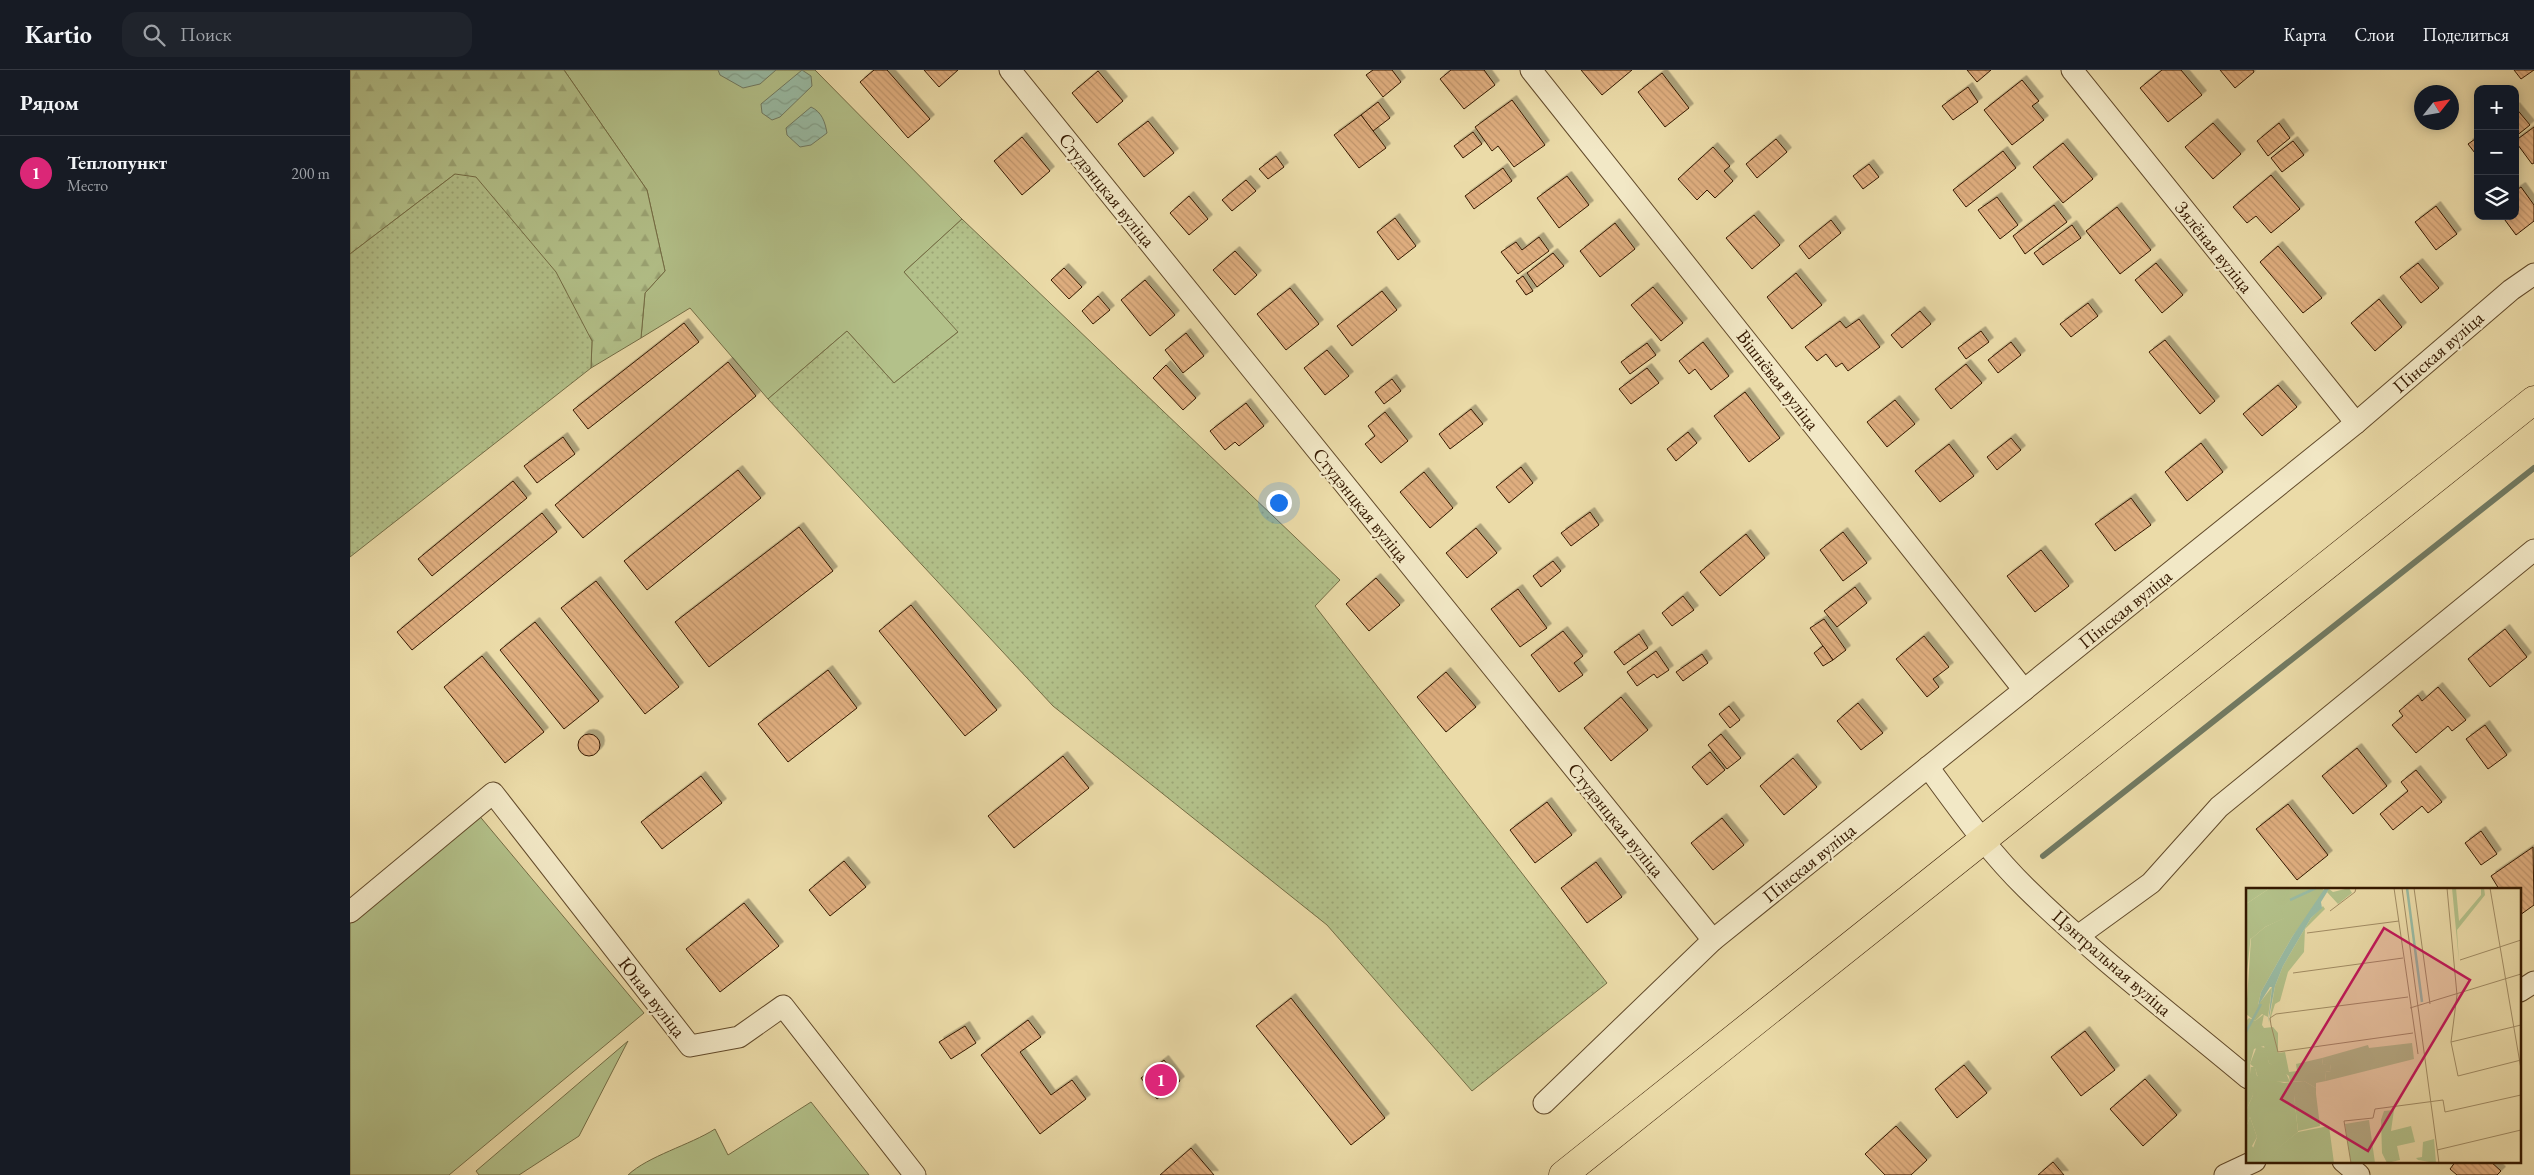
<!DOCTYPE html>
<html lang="ru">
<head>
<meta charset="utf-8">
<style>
	body { margin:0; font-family:"EB Garamond",serif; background:#20242c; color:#f1f3f6 }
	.controls { position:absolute; right:15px; top:15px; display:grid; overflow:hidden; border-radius:10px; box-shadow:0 2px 12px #0003 }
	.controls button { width:45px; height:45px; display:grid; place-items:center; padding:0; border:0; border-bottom:1px solid #363941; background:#171b24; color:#f1f3f6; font:25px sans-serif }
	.compass { position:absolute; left:2064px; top:15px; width:45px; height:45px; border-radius:50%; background:#171b24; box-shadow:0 2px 12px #0003; rotate:59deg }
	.you { position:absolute; left:928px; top:432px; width:18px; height:18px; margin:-12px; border:4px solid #fff; border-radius:50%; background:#1a73e8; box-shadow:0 0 0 8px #1a73e833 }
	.badge { display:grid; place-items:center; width:32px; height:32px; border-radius:50%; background:#db2777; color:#fff; font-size:16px; font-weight:700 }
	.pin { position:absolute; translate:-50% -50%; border:2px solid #fff; box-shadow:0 1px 5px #0006 }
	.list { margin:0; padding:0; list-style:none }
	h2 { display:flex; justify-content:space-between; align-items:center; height:65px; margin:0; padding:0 20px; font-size:21px }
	h2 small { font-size:16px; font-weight:400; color:#9ea1a6 }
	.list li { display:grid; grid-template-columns:32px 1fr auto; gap:15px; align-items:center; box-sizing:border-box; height:75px; padding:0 20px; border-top:1px solid #363941 }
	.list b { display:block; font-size:19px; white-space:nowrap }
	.list p { margin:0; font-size:16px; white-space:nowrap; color:#9ea1a6 }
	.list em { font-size:16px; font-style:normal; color:#9ea1a6 }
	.icon { flex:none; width:28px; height:28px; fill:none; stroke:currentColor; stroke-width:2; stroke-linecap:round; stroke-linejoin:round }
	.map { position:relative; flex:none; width:2184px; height:1105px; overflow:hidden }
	header { display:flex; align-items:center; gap:30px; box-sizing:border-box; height:70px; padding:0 25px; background:#171b24; border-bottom:1px solid #363941 }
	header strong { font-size:24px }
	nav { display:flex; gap:28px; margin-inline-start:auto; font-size:18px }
	.search { width:350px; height:45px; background:#20242c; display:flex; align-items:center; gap:12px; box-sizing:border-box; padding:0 18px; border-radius:15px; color:#9ea1a6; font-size:19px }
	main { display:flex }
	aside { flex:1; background:#171b24 }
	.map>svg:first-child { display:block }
	.green { fill:#b3c18a; stroke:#746d45 }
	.forest { fill:url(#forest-firs); stroke:#746d45 }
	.garden { fill:url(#garden-dots); stroke:#746d45 }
	.water { fill:url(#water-waves); stroke:#717a62 }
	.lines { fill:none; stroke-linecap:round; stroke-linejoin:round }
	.stream { stroke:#717a62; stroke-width:6 }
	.building { fill:url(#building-back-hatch); stroke:#351900; filter:url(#shadow) }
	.street-casing { stroke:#624a2a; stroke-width:23 }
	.primary-casing { stroke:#351900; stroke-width:29 }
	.street { stroke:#f2e8c6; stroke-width:21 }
	.primary { stroke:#ebdba8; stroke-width:28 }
	.labels { text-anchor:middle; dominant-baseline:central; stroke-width:4.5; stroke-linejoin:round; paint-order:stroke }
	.street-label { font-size:19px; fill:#351900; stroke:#f2e8c6 }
	.inset-river { fill:none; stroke:#99bba4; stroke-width:2.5 }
	.inset-road { fill:none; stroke:#a28d65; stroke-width:1 }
	.view { fill:#c2185b; fill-opacity:0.15; stroke:#c2185b; stroke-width:2.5 }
	.inset-edge { fill:none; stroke:#351900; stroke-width:2.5 }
</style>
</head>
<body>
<header>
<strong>Kartio</strong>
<div class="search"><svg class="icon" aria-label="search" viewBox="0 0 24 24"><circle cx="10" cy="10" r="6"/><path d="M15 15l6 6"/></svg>Поиск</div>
<nav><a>Карта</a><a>Слои</a><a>Поделиться</a></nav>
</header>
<main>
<aside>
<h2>Рядом<small></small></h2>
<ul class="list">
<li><span class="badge">1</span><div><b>Теплопункт</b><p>Место</p></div><em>200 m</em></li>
</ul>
</aside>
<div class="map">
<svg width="2184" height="1105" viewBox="0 0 2184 1105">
	<defs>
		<pattern id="forest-firs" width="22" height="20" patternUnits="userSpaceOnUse" patternTransform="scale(1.25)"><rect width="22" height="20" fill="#b3c18a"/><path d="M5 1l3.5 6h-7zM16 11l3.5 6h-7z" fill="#9ba575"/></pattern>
		<pattern id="garden-dots" width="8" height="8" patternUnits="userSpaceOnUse" patternTransform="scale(1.25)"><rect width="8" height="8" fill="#b3c18a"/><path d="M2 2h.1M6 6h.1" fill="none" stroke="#9ba575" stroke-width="1.8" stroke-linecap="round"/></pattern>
		<pattern id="water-waves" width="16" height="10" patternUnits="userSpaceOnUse" patternTransform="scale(1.25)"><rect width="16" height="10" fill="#99bba4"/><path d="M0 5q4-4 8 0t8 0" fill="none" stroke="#84a08b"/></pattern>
		<pattern id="building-back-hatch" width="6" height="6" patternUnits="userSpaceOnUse" patternTransform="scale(1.25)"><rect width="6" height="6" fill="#dfae7f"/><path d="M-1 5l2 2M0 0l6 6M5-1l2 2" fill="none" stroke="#c0956c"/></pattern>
		<filter id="shadow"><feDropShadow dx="4.5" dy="-4.5" stdDeviation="0" flood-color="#0004"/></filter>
	</defs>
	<rect width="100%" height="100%" fill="#ebdba8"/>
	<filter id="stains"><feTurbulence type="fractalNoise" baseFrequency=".004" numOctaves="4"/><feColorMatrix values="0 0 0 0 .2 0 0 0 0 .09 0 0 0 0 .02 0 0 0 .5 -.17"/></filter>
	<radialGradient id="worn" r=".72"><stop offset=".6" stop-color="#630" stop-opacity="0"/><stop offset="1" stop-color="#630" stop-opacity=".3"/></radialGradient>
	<g class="green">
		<polygon points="214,0 465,0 612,149 554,202 609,261 544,313 497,261 418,329 340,238 291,268 295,223 315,201 297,120"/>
		<polygon points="127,743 294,943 99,1105 0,1105 0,849"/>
		<polygon points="278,971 229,1066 169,1105 129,1105 126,1101"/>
		<path d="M461,1032L519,1105H278C298,1086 340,1075 365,1059L378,1085Z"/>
	</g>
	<polygon class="forest" points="0,0 214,0 297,120 315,201 295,223 291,268 241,298 242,270 105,104 0,184"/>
	<g class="garden">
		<polygon points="105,104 126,107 206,202 242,271 241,298 0,487 0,184"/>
		<polygon points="612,149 990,510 965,536 1257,913 1122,1021 977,855 703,636 418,329 497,261 544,313 608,262 554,202"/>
	</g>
	<g class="water">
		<polygon points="368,0 426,0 410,14 393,18 370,5"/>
		<polygon points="452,0 461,6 462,16 430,47 422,50 412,43 411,34"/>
		<path d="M461,37C472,42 475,52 477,63L461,75L450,77L437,65L436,58Z"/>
	</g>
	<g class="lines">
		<polyline class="stream" points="1693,786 2184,398"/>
	</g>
	<g class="building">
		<polygon points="524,0 537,0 580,49 558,68 510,12"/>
		<polygon points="574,0 608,0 589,17"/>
		<polygon points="1023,0 1042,0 1051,12 1033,27 1016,5"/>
		<polygon points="1101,0 1134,0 1145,15 1114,39 1090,9"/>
		<polygon points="1231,0 1282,0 1252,25"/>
		<polygon points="1617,0 1641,0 1627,12"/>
		<polygon points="1812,0 1831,0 1852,25 1818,52 1790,18"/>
		<polygon points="1870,0 1903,0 1904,2 1885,18"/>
		<polygon points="2164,0 2184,0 2171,9"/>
		<polygon points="748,1 773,31 747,53 722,23"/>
		<polygon points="1312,3 1339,38 1315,57 1288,22"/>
		<polygon points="1672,10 1689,31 1682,36 1694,50 1662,75 1634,40"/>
		<polygon points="1618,17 1628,32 1603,50 1592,36"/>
		<polygon points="1162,30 1195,75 1164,97 1148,76 1142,81 1125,57"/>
		<polygon points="1028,32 1040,48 1023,61 1011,45"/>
		<polygon points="2165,37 2180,55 2165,67"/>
		<polygon points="1011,45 1036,78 1009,98 984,65"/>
		<polygon points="798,51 824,83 794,107 768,74"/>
		<polygon points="1863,53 1891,84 1863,109 1835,77"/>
		<polygon points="1929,53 1940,68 1918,86 1907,71"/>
		<polygon points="2184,57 2184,93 2182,94 2165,71"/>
		<polygon points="1123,62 1132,74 1113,88 1104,76"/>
		<polygon points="672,67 700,101 672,125 644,91"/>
		<polygon points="2128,67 2128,87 2118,74"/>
		<polygon points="1426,69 1437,82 1407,108 1396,94"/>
		<polygon points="1943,71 1954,85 1932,102 1921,88"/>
		<polygon points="1713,73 1743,109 1713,133 1683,97"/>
		<polygon points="1363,77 1380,96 1374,101 1383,111 1365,128 1357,120 1347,130 1328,109"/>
		<polygon points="1653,81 1666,98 1616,137 1603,120"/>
		<polygon points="926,86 934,97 918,109 909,99"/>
		<polygon points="1519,94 1529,107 1513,119 1503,106"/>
		<polygon points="1153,98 1162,111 1124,139 1115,126"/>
		<polygon points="1921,105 1950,139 1921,163 1906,146 1897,153 1883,137"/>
		<polygon points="1217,106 1239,135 1209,158 1187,128"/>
		<polygon points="896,110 906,121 882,141 872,130"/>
		<polygon points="2171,117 2184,135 2184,151 2166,165 2152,146 2165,146 2165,121"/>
		<polygon points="839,126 858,149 839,165 820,143"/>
		<polygon points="1647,127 1668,155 1650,169 1628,140"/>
		<polygon points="1704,135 1717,152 1675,184 1663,166"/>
		<polygon points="2086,136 2107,164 2086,180 2065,152"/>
		<polygon points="1767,137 1801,180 1770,204 1736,161"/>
		<polygon points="1404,145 1430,175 1402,199 1376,168"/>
		<polygon points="1045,148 1066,176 1048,190 1027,162"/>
		<polygon points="1481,150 1491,163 1459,189 1449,176"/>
		<polygon points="1265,153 1285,179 1250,207 1230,181"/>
		<polygon points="1722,155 1731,168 1693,195 1684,183"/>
		<polygon points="1189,167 1199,181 1168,204 1151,182 1166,172 1172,180"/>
		<polygon points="1928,176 1972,228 1953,243 1910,192"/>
		<polygon points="885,181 907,205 885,225 863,200"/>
		<polygon points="1203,183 1214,196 1187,217 1177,203"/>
		<polygon points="1806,193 1833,225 1812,243 1785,210"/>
		<polygon points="2068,193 2089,218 2071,233 2050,207"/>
		<polygon points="714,198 732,217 719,229 701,210"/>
		<polygon points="1446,203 1472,235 1442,259 1417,227"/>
		<polygon points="1173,206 1183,221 1176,225 1166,211"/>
		<polygon points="795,210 825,245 800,266 771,230"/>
		<polygon points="1303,217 1333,253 1311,271 1281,235"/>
		<polygon points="940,218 969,254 936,280 907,244"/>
		<polygon points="1032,221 1047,240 1002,276 987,256"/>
		<polygon points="748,226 760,240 743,254 732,241"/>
		<polygon points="2029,229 2052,257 2025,281 2001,253"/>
		<polygon points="1738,233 1748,246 1721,267 1710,254"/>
		<polygon points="1570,241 1581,254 1552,278 1541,265"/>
		<polygon points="1509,249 1530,277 1498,301 1492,293 1486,297 1476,284 1467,291 1455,277 1490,251 1496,258"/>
		<polygon points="334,253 349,272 238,359 223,340"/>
		<polygon points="1631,261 1639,272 1616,289 1608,278"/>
		<polygon points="836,263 854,286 833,303 815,280"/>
		<polygon points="1815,270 1865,331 1850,344 1799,282"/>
		<polygon points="1353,272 1379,306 1361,320 1345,299 1339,304 1329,291"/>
		<polygon points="1661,272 1671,285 1648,303 1638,290"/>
		<polygon points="1297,273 1306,285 1280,304 1271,292"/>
		<polygon points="977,280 999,306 975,325 954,298"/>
		<polygon points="378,292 406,326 233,468 205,435"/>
		<polygon points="1616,294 1632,313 1601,339 1585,319"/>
		<polygon points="816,295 846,328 833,340 803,308"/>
		<polygon points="1297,298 1309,313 1281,334 1269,319"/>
		<polygon points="1042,309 1051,321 1034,334 1025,322"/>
		<polygon points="1928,315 1947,337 1912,366 1893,344"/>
		<polygon points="1395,322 1430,368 1399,392 1364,346"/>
		<polygon points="1545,330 1565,354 1537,377 1517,352"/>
		<polygon points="896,333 914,356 889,376 885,372 875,380 860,361"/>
		<polygon points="1121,339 1133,354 1100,379 1089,364"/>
		<polygon points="1035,342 1058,371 1031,393 1015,374 1025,366 1018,356"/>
		<polygon points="1338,362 1347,373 1326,391 1317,379"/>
		<polygon points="213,367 225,384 187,413 174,396"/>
		<polygon points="1661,368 1671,380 1647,400 1637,387"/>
		<polygon points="1851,373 1873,402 1837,431 1815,402"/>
		<polygon points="1599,374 1624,406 1590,432 1565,401"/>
		<polygon points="1171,397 1183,413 1159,433 1146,417"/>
		<polygon points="388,400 411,428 297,520 274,491"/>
		<polygon points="1074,402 1103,438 1080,458 1050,422"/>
		<polygon points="163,411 177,428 82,506 68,489"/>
		<polygon points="1781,428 1801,455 1765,481 1745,454"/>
		<polygon points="1240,442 1249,455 1221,476 1211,463"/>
		<polygon points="192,443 207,462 62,580 47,562"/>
		<polygon points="449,457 483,501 359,597 325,552"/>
		<polygon points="1126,458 1147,483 1117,508 1096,483"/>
		<polygon points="1493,462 1517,493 1493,511 1470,480"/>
		<polygon points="1396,464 1415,488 1370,526 1350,502"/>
		<polygon points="1691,480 1719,516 1685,542 1657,506"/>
		<polygon points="1203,491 1211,501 1191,517 1183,506"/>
		<polygon points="1026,508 1050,535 1019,561 996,534"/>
		<polygon points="246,511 329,617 295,644 211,538"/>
		<polygon points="1505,517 1517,533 1487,557 1474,541"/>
		<polygon points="1168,519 1197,558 1170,577 1141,539"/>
		<polygon points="1333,526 1344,540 1322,556 1312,543"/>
		<polygon points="561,535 647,640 615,666 529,561"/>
		<polygon points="1474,549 1496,580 1483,590 1460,558"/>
		<polygon points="185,552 249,631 214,659 150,580"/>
		<polygon points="2155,559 2177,587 2140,617 2118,589"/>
		<polygon points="1213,561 1233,586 1224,593 1233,605 1209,622 1181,585"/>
		<polygon points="1289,564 1298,578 1274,595 1264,582"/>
		<polygon points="1574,566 1599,597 1583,609 1589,617 1577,627 1546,589"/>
		<polygon points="1473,576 1483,590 1473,596 1464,583"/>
		<polygon points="1306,581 1319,600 1307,608 1304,604 1287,616 1277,602"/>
		<polygon points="1352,584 1358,593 1333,611 1326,602"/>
		<polygon points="132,586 194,662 155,693 94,617"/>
		<polygon points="478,600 507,638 438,692 408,654"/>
		<polygon points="1096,602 1126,637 1096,662 1067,627"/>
		<polygon points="2088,617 2116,650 2102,661 2098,656 2066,683 2042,655 2053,646 2049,641 2068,625 2072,631"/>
		<polygon points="1271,627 1298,660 1261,691 1234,658"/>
		<polygon points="1508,633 1533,663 1511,680 1487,651"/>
		<polygon points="1379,636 1390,650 1380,658 1369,644"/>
		<polygon points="2135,655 2157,685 2138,699 2116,669"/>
		<polygon points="1371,664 1391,688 1377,699 1358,675"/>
		<circle cx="239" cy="675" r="11"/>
		<polygon points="2007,678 2037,716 2003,744 1972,706"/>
		<polygon points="1360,682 1375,700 1357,715 1342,697"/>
		<polygon points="713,686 739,718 664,778 638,746"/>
		<polygon points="1443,688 1467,717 1434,745 1410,716"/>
		<polygon points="2066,700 2092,732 2078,743 2072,736 2043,760 2030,744 2058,721 2051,712"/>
		<polygon points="351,706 372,733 312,779 291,752"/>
		<polygon points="1197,732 1222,765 1185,793 1160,760"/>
		<polygon points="1938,734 1978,785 1947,810 1906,759"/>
		<polygon points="1372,748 1394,775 1363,800 1341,773"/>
		<polygon points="2131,761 2147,784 2131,795 2115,773"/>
		<polygon points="2183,777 2184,835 2170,845 2170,819 2149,819 2141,806"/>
		<polygon points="494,791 516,817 480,846 459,820"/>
		<polygon points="1246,792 1272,827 1237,853 1211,818"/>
		<polygon points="394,833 429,876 370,922 336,879"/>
		<polygon points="941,928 1035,1048 1001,1075 906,956"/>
		<polygon points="678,950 691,967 670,982 701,1025 722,1010 736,1029 690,1064 631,985"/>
		<polygon points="615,956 626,973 601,989 589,972"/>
		<polygon points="1735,961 1765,1000 1731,1026 1701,987"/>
		<polygon points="814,990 830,1011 807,1029 791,1008"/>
		<polygon points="1614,995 1637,1023 1607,1048 1585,1019"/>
		<polygon points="1795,1009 1827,1045 1793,1076 1760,1039"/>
		<polygon points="1546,1056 1577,1090 1561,1105 1535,1105 1515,1084"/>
		<polygon points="841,1078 864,1105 810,1105"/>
		<polygon points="2106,1091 2140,1091 2151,1101 2147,1105 2107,1105 2100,1099"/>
		<polygon points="1703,1092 1714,1105 1688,1105"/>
	</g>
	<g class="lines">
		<defs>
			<g id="street">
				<polyline points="660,0 1363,870"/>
				<polyline points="1181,0 1674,620"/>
				<polyline points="1722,0 2006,353"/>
				<path d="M1578,697C1609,739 1639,782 1676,818C1745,886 1824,946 1898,1008"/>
				<polyline points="0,842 143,723 340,976 389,967 433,936 565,1105"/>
				<polyline points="1728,866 1801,813 1869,737 2184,480"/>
				<polyline points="2170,921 2184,912"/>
				<polyline points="1194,1033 1363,870 2006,353 2161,220 2184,204"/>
				<polyline points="1993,1091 2009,1105"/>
				<polyline points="1875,1105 1905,1091"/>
			</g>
			<polyline id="primary" points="1213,1105 2184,330"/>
		</defs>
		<use href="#street" class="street-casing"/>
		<use href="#primary" class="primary-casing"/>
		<use href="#street" class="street"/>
		<use href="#primary" class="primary"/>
	</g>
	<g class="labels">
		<g class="street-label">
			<text transform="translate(757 120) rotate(51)">Студэнцкая вуліца</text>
			<text transform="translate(1864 177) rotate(51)">Зялёная вуліца</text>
			<text transform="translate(2088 282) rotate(-41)">Пінская вуліца</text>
			<text transform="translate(1428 310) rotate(52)">Вішнёвая вуліца</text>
			<text transform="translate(1011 435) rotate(51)">Студэнцкая вуліца</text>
			<text transform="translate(1775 539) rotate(-39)">Пінская вуліца</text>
			<text transform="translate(1266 750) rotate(51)">Студэнцкая вуліца</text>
			<text transform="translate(1459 793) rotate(-39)">Пінская вуліца</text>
			<text transform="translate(1762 893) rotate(41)">Цэнтральная вуліца</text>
			<text transform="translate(302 927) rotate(52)">Юная вуліца</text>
		</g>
	</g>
	<g transform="translate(1896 818)">
		<rect width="275" height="275" fill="#ebdba8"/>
		<path d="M24,0H44L39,30L19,39L5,51L0,44V16ZM206,0H210L213,33L235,7V0H238L239,7L211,42L213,74ZM18,126L16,137L18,140L27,139L32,145V165L39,164L43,184L51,183L50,176L76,170L77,177L84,175L85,183L79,184L80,193L70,195V200L58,193L44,194L43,188L23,175L18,158L8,161L4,176L7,207L0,223V133L3,130L9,133ZM148,222L145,243L165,238L169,254L151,258L154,272L141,275L136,265L135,232L138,223ZM4,229L11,249L6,258L17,272L52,244L83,238L88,275H0V239ZM123,232L129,275H105L99,236ZM188,251L190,275L172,272L170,270L176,269L177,254Z" fill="#b3c18a"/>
		<path d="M0,0H24L0,16ZM0,44L5,47L0,94ZM5,179H9L11,188L38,195L58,193L70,200V206L48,207L52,244L17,273L6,263L11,249L4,229L0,239V223L7,207L4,198Z" fill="#b3c18a"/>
		<path d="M44,0H76L79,4L46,49L15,104L12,117L26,99L22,129L16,126L9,133L0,126L5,51L19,39L38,30L34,19ZM103,0L106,5L92,16L81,4L83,1L87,4ZM77,18L79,21L59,41L58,64L42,84L34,113L29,116L23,135L29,98L37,78L65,30ZM11,158L20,160L23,175L39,183L44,194L13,193L9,180L4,176Z" fill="#b3c18a"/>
		<path d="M166,155L168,171L80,193L79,184L85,183L84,176L77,177L76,170L122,157L123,160ZM61,204L70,206L74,238L52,243L48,207Z" fill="#b3c18a"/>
		<path d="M79,0L83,1L75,14L76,20L65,30L37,78L29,98L22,135L26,99H24L12,118L15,104L46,49Z" fill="#99bba4"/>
		<path class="inset-river" d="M161,0L176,114M44,12L70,0M0,144L15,116"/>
		<path class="inset-road" d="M148,0L172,166M156,0L193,275M168,0L184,116M201,0L211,107L205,154L212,188L275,172M244,0L275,181M84,23L109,4L110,0M61,45L153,33M214,72L275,52M47,85L157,70M162,109L30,126L24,130L25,137L32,164L167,145M164,120L275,86M205,154L275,137M191,262L275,242M105,275L98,233L127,230L129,221L197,212L199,224L275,207"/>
		<path class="view" d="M138,40L224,92L122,263L35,211Z"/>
		<rect width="275" height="275" class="inset-edge"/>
	</g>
	<rect width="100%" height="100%" filter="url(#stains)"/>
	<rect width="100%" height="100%" fill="url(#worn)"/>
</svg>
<div class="controls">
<button>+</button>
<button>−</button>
<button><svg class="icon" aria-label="layers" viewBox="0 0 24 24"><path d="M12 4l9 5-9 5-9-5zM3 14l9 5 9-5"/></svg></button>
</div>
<svg class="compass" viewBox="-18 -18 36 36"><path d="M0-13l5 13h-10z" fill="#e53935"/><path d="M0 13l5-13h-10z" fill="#9ea1a6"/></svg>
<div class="you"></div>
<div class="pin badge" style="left:811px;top:1010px">1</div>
</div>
</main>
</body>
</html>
